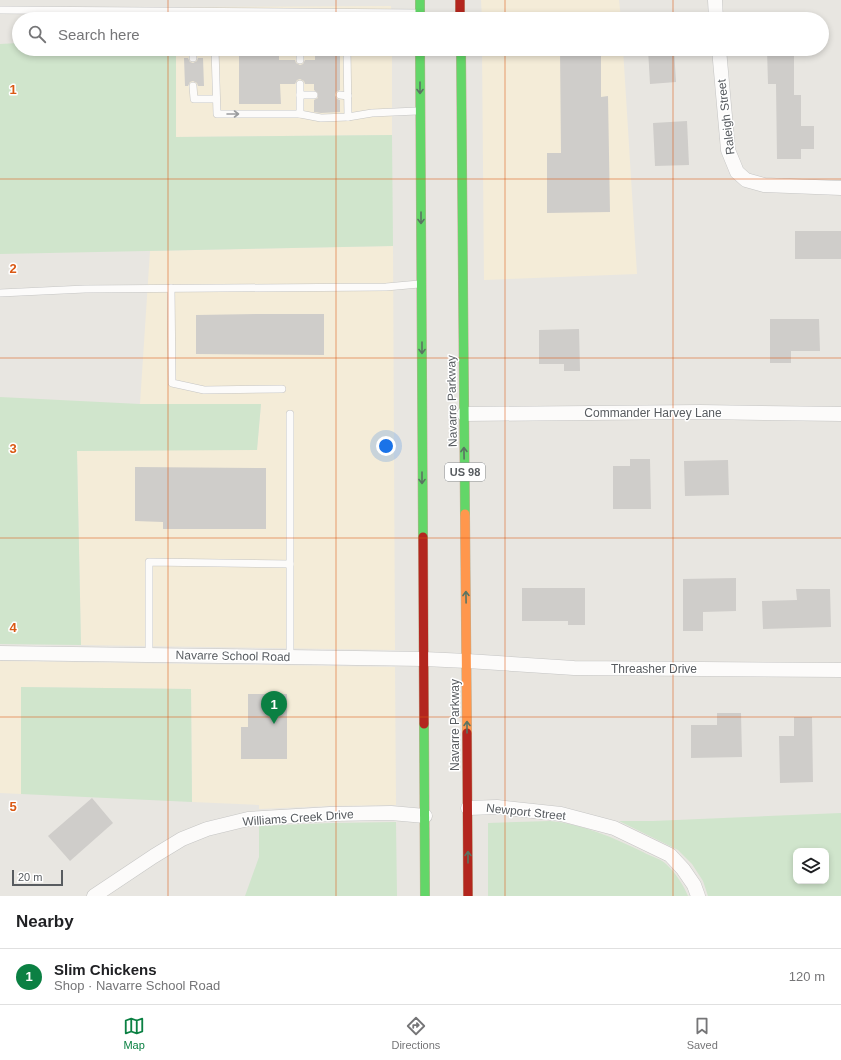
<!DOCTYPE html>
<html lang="en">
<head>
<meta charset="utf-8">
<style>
	body { margin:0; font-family:Arial,sans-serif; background:#f6f6f6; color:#202124 }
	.controls { position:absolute; right:12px; bottom:12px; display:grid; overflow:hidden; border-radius:8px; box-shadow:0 2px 6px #0003 }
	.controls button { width:36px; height:36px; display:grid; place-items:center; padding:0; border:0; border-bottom:1px solid #e0e0e0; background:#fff; color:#202124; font:20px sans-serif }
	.scale { position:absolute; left:12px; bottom:10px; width:51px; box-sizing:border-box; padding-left:4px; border:2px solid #585c60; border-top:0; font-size:11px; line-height:14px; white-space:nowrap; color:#585c60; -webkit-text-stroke:3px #fff; paint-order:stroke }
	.you { position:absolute; left:386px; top:446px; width:14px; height:14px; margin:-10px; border:3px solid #fff; border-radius:50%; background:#1a73e8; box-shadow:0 0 0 6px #1a73e833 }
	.badge { display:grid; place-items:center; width:26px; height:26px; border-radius:50%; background:#0b8043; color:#fff; font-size:13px; font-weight:700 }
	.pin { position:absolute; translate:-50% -33px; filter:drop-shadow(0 1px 2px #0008) }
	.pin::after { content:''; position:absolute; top:21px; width:14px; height:12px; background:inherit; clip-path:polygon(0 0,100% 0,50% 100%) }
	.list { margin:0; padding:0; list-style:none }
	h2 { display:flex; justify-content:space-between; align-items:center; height:52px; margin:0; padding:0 16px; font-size:17px }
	h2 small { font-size:13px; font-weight:400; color:#757577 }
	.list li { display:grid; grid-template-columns:26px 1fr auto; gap:12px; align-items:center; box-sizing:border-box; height:56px; padding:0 16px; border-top:1px solid #e0e0e0 }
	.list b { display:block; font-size:15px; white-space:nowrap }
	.list p { margin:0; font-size:13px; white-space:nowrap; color:#757577 }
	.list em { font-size:13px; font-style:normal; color:#757577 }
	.icon { flex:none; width:22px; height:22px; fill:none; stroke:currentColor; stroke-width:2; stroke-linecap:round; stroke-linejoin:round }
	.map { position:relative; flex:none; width:841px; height:896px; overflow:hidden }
	.search { position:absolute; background:#fff; box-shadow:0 2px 6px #0003; left:12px; right:12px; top:12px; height:44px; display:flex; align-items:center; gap:10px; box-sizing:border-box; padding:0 14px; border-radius:22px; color:#757577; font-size:15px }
	.sheet { height:108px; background:#fff }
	nav { display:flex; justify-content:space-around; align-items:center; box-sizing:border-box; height:56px; border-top:1px solid #e0e0e0; background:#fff; font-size:11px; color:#757577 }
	nav a { display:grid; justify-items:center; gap:2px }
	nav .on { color:#0b8043 }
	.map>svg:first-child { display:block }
	.commercial { fill:#f4ecd8 }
	.green { fill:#d0e5cc; fill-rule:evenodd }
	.building { fill:#cfcdca }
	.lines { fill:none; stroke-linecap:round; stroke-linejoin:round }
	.lane-casing { stroke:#c5c5c4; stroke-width:8 }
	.street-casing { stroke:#c5c5c4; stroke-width:15 }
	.fast-casing { stroke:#bfad8f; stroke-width:10 }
	.slow-casing { stroke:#bfad8f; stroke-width:10 }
	.jam-casing { stroke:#bfad8f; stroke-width:10 }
	.lane { stroke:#fcfbfa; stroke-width:7 }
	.street { stroke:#fcfbfa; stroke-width:14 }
	.fast { stroke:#63d668; stroke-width:9 }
	.slow { stroke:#ff974d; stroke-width:9 }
	.jam { stroke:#b3261e; stroke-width:9 }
	.oneway { stroke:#5a7462 }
	.oneway2 { stroke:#9a9c9e }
	.grid { fill:none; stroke:#da5914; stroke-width:1; stroke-opacity:0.55 }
	.labels { text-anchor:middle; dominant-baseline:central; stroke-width:3; stroke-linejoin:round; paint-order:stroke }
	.shield { fill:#fff; stroke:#8a8d90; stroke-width:1 }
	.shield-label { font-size:11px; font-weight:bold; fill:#585c60 }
	.street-label { font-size:12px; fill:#585c60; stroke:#fff }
	.grid-label { font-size:13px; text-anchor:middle; font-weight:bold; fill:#da5914; stroke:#fff; stroke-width:3; stroke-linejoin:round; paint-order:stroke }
</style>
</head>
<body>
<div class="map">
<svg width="841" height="896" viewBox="0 0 841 896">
	<rect width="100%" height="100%" fill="#e8e6e1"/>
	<g class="commercial">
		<polygon points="481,0 619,0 621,19 482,19"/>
		<polygon points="391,6 392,19 178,19 180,7"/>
		<polygon points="176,49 392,49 392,135 176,137"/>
		<polygon points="482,49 623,49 637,274 484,280"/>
		<polygon points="393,246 395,650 81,645 77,451 257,449 261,404 140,404 150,251"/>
		<polygon points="0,661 395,667 396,805 330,806 259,809 259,805 192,802 191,689 21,687 21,794 0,793"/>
	</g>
	<g class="green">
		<polygon points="19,43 19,49 176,49 176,137 392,135 393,246 0,254 0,44"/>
		<polygon points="0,397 140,404 261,404 257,450 77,451 81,645 0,644"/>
		<polygon points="21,687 191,689 192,802 21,794"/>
		<path d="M841,813V896H708L703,881L692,864L678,850L619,821H653ZM796,851H826V881H796Z"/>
		<path d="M550,821C583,824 614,838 643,852C650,856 659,858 665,863C675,872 683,884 688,896H488V823Z"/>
		<polygon points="396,822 397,896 245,896 259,857 259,826 331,823"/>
	</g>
	<g class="building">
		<polygon points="239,49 279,49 279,60 295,60 296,63 300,65 303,64 305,60 315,60 315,49 340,49 340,90 336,92 335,95 337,99 340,100 340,112 321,113 314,112 314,100 318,98 318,93 314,90 314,84 305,84 304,81 300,79 297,80 295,84 280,84 281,104 239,104"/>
		<polygon points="560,49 601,49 601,97 608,96 610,212 547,213 547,153 561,153"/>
		<polygon points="648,49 674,49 676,82 650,84"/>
		<polygon points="767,49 794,49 794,95 801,95 801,126 814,126 814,149 801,149 801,159 777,159 776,84 768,84"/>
		<polygon points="184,58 188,58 190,62 193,63 197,61 198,58 203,58 204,86 198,86 197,83 193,81 190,82 188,86 185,86"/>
		<polygon points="687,121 689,165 655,166 653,123"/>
		<rect x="795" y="231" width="46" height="28"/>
		<polygon points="258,314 324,314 324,355 196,354 196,315"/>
		<polygon points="770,319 819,319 820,351 791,351 791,363 770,363"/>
		<polygon points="579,329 580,371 564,371 564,364 539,364 539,330"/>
		<polygon points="630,459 650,459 651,509 613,509 613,466 630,466"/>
		<polygon points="728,460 729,495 685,496 684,461"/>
		<polygon points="135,467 266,468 266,529 163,529 163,522 135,521"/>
		<polygon points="736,578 736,611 703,612 703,631 683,631 683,579"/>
		<polygon points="522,588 585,588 585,625 568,625 568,621 522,621"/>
		<polygon points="796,589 830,589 831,627 763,629 762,601 797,600"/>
		<polygon points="248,694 287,694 287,759 241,759 241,727 248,727"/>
		<polygon points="717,713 741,713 742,757 691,758 691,725 717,725"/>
		<polygon points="794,717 812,717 813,782 780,783 779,736 794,736"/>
		<polygon points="92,798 113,823 70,861 48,836"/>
	</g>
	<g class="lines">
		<defs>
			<g id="lane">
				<polyline points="0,10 417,13"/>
				<polyline points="193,49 193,58"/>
				<polyline points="215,49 217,114 300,114 321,118 348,117 347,49"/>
				<polyline points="300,49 300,60"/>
				<polyline points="300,84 300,114"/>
				<polyline points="193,86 194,99 216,99"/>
				<polyline points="300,95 314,95"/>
				<polyline points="340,95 348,96"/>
				<polyline points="348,117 372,113 417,111"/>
				<polyline points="171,288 172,383 204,390 282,389"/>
				<polyline points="0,293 85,289 386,287 419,284"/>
				<polyline points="149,655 149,562 290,564"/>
				<polyline points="290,656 290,414"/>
			</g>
			<g id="street">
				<polyline points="715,0 716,19"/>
				<polyline points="719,49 728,150 737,172 746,180 764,185 841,188"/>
				<polyline points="464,414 700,412 841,414"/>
				<polyline points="0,653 424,659 467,661 574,668 841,670"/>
				<polyline points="468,808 497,807 561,814 614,828 670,855 683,869 694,885 698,896"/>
				<polyline points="94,896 154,856 182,839 207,829 248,819 330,814 391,813 425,816"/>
			</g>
			<g id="fast">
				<polyline points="420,0 420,19"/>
				<polyline points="420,49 423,537"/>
				<polyline points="461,49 465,514"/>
				<polyline points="424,724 425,896"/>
			</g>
			<polyline id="slow" points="465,514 467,733"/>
			<g id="jam">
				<polyline points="460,0 460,19"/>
				<polyline points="423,537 424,724"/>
				<polyline points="467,733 468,896"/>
			</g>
		</defs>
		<use href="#lane" class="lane-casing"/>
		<use href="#street" class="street-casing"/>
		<use href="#fast" class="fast-casing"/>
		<use href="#slow" class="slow-casing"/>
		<use href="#jam" class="jam-casing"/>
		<use href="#lane" class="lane"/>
		<use href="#street" class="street"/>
		<use href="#fast" class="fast"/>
		<use href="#slow" class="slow"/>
		<use href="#jam" class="jam"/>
	</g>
	<defs><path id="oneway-shaft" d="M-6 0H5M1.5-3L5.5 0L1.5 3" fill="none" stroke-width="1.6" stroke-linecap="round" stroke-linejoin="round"/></defs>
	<g class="oneway">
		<use href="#oneway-shaft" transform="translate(420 88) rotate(90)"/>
		<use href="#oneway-shaft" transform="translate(421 218) rotate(90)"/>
		<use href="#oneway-shaft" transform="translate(422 348) rotate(90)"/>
		<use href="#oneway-shaft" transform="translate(464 453) rotate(-91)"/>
		<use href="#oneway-shaft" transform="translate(422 478) rotate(90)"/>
		<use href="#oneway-shaft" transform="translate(466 597) rotate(-91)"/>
		<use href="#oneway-shaft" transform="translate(467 727) rotate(-90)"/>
		<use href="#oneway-shaft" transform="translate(468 857) rotate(-90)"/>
	</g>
	<use class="oneway2" href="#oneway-shaft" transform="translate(233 114)"/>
	<path class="grid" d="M168,0V19M336,0V19M505,0V19M673,0V19M168,49V896M336,49V896M505,49V896M673,49V896M0,179H841M0,358H841M0,538H841M0,717H841"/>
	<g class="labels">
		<rect class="shield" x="445" y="463" width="40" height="18" rx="3"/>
		<g class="shield-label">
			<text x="465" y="472">US 98</text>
		</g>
		<g class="street-label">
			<text transform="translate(726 117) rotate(-97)">Raleigh Street</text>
			<text transform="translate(452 401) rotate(-91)">Navarre Parkway</text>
			<text x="653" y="413">Commander Harvey Lane</text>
			<text transform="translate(233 656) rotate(1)">Navarre School Road</text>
			<text x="654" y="669">Threasher Drive</text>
			<text transform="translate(455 725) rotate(-90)">Navarre Parkway</text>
			<text transform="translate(526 812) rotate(6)">Newport Street</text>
			<text transform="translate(298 818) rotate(-4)">Williams Creek Drive</text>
		</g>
	</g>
	<g class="grid-label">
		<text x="13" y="94">1</text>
		<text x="13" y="273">2</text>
		<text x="13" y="453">3</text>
		<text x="13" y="632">4</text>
		<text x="13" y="811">5</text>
	</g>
</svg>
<div class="controls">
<button><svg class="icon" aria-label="layers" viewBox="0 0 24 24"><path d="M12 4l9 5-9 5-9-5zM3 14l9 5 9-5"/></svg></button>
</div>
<div class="scale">20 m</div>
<div class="you"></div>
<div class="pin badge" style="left:274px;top:724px">1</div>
<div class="search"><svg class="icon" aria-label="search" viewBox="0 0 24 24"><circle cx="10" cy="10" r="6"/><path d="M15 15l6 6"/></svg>Search here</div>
</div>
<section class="sheet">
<h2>Nearby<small></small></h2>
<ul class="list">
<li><span class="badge">1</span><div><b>Slim Chickens</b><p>Shop · Navarre School Road</p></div><em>120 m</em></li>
</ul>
</section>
<nav>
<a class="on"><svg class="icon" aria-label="map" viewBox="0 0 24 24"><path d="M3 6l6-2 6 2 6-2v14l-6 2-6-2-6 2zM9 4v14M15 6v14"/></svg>Map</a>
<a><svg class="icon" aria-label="directions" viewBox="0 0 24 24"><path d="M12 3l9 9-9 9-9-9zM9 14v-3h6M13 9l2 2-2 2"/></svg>Directions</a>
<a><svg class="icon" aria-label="saved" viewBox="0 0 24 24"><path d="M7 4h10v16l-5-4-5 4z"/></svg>Saved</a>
</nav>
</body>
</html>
